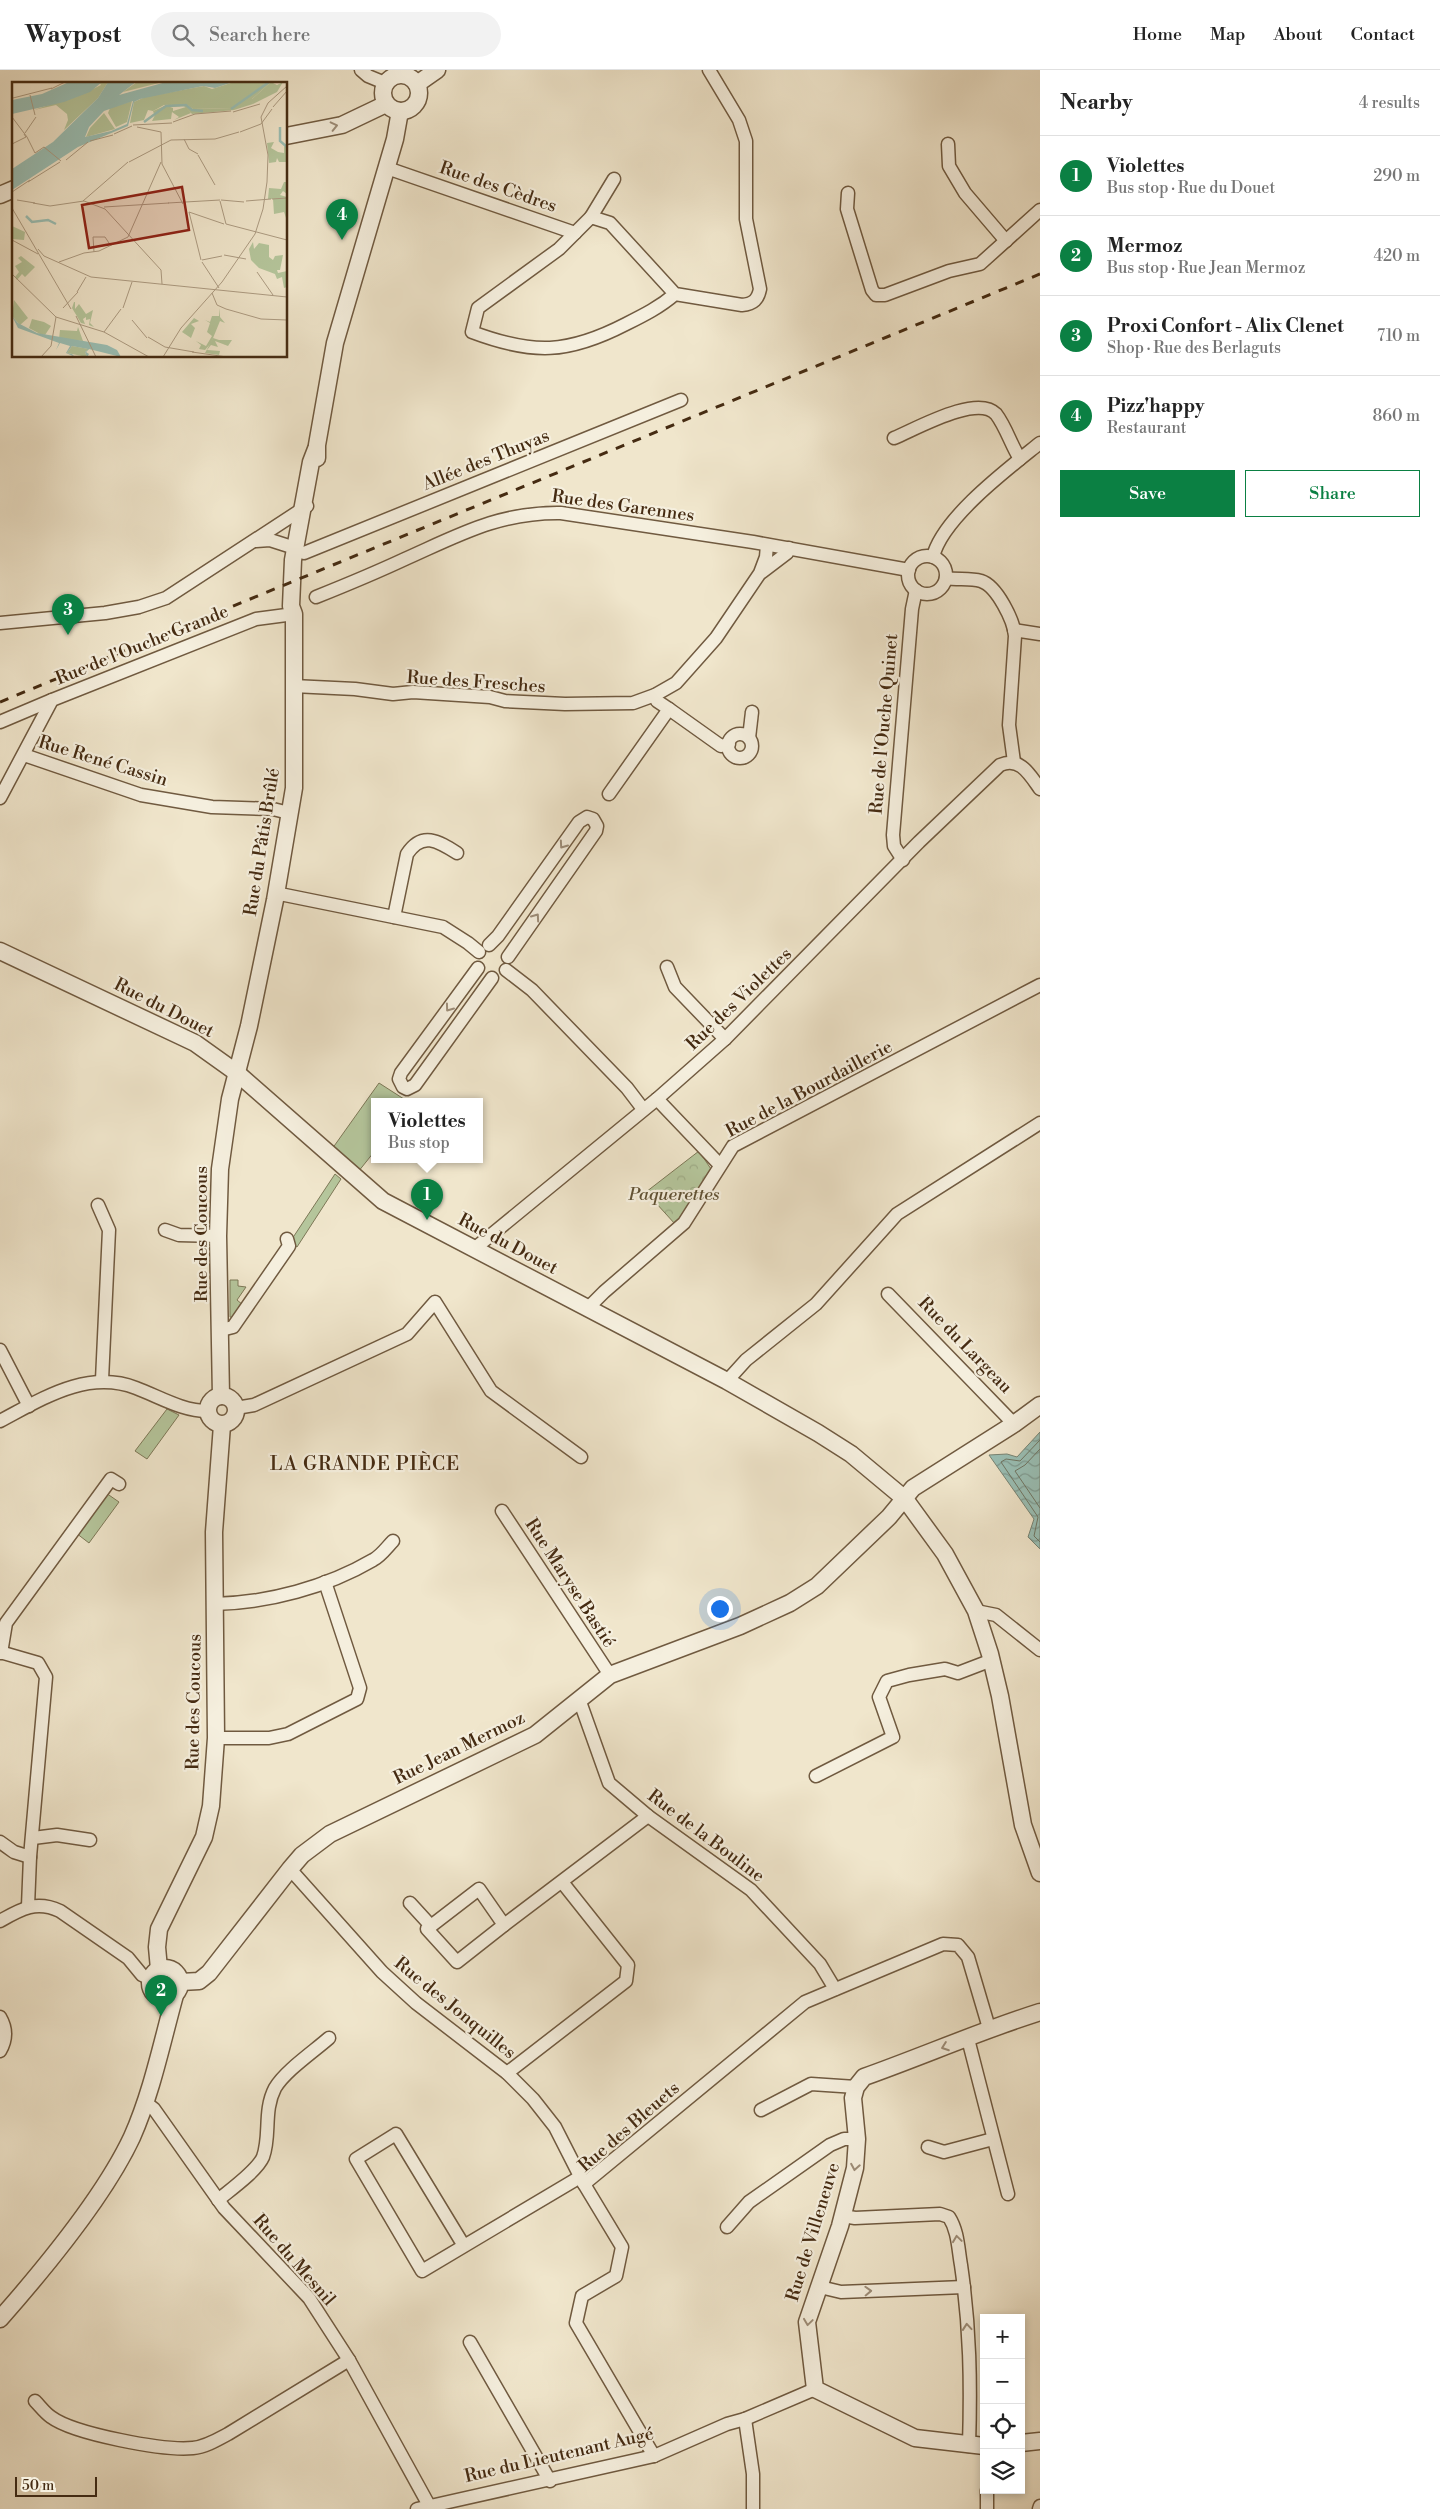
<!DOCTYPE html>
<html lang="en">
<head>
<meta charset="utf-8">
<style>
	body { margin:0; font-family:"Libre Bodoni",serif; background:#f2f2f2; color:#222 }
	.controls { position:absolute; right:15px; bottom:15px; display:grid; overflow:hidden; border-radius:0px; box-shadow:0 2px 8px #0003 }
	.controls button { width:45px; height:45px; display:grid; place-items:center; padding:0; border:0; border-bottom:1px solid #e0e0e0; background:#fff; color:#222; font:25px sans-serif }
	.scale { position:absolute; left:15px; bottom:12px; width:82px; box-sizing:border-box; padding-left:5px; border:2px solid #452b12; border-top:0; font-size:14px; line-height:18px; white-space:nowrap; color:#452b12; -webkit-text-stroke:4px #f5efde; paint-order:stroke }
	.you { position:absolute; left:719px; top:1538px; width:18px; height:18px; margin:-12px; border:4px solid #fff; border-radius:50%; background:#1a73e8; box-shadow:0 0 0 8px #1a73e833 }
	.badge { display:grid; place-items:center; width:32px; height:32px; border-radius:50%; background:#0b8043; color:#fff; font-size:16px; font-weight:700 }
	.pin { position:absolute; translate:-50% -41px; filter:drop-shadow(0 1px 2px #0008) }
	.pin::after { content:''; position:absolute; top:26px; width:18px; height:15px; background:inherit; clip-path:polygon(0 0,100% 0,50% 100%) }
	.popup { position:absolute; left:371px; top:1028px; width:112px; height:65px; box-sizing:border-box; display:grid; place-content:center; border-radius:0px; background:#fff; filter:drop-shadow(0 1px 4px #0005); font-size:16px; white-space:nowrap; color:#767676 }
	.popup b { font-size:19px; color:#222 }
	.popup::after { content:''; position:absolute; left:50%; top:100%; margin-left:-10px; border:10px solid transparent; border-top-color:#fff }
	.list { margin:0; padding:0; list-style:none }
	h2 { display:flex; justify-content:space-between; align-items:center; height:65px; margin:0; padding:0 20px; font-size:21px }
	h2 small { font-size:16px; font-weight:400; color:#767676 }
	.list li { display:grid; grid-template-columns:32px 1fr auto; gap:15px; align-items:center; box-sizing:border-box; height:80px; padding:0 20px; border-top:1px solid #e0e0e0 }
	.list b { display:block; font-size:19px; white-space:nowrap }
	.list p { margin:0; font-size:16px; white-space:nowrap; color:#767676 }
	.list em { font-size:16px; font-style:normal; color:#767676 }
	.actions { display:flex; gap:10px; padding:15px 20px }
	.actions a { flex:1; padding:11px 0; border:1px solid #0b8043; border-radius:0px; text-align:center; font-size:18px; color:#0b8043 }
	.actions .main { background:#0b8043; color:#fff }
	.icon { flex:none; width:28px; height:28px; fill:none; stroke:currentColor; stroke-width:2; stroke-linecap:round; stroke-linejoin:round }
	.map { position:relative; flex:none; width:1040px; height:2439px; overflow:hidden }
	header { display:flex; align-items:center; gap:30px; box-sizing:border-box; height:70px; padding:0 25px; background:#fff; border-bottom:1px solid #e0e0e0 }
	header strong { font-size:24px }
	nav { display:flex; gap:28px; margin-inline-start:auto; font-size:18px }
	.search { width:350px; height:45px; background:#f2f2f2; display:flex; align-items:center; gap:12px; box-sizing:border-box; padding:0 18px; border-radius:28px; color:#767676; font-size:19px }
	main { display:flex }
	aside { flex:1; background:#fff }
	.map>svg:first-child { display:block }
	.grass { fill:#b5c69c; stroke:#7d7857 }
	.park { fill:url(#park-crowns); stroke:#7d7857 }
	.water { fill:url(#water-waves); stroke:#788474 }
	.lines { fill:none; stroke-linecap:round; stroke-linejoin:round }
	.shore { stroke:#707664; stroke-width:1 }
	.minor-casing { stroke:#705a40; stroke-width:15 }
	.tertiary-casing { stroke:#705a40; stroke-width:19 }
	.minor { stroke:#f5efde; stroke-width:12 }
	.tertiary { stroke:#f5efde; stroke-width:16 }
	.rail { stroke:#452b12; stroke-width:3; stroke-dasharray:9 9; stroke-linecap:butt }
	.oneway { stroke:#9d8d78 }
	.labels { text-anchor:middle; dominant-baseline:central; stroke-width:4.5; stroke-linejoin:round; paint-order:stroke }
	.street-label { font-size:18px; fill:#452b12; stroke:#f5efde }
	.park-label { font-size:18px; font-style:italic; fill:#615234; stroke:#f5efde }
	.neighbourhood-label { font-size:19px; letter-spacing:1px; fill:#452b12; stroke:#f5efde }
	.inset-river { fill:none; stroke:#9ac0b6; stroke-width:2.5 }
	.inset-road { fill:none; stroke:#ac9b82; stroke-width:1 }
	.view { fill:#8f2418; fill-opacity:0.15; stroke:#8f2418; stroke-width:2.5 }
	.inset-edge { fill:none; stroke:#452b12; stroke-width:2.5 }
</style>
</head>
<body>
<header>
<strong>Waypost</strong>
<div class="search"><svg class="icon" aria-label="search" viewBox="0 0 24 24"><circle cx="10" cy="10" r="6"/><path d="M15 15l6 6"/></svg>Search here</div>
<nav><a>Home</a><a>Map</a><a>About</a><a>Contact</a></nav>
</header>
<main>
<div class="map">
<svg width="1040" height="2439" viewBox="0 0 1040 2439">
	<defs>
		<pattern id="park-crowns" width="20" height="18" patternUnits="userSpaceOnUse" patternTransform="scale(1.25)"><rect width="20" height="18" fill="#b5c69c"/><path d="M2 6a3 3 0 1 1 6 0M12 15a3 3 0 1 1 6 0" fill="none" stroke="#9daa85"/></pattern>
		<pattern id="water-waves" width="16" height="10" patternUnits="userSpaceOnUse" patternTransform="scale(1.25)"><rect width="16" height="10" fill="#9ac0b6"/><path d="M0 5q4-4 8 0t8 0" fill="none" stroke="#7f9c93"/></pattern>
	</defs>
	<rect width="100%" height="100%" fill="#f0e6cc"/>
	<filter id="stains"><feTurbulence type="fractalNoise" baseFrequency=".004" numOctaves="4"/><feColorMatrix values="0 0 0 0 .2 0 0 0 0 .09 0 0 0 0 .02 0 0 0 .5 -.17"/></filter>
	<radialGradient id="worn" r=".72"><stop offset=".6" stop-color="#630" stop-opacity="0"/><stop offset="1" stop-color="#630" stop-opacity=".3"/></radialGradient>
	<g class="grass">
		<polygon points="379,1013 407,1031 374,1031 374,1082 358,1102 332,1079"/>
		<polygon points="335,1104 341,1109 297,1177 290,1172"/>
		<polygon points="230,1210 238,1210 238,1216 246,1217 237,1230 243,1235 234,1248 230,1247"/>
		<polygon points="167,1339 179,1345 147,1389 135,1381"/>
		<polygon points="106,1423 119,1432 89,1473 76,1463"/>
	</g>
	<polygon class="park" points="699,1081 711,1099 696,1127 675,1154 646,1122"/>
	<polygon class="water" points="1040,1362 1040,1479 1028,1467 1034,1449 989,1385 1007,1384 1017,1387"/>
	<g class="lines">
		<g class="shore">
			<polyline points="1040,1370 1020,1391 1006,1389 1001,1392 1038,1447 1034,1466 1040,1472"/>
			<polyline points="1040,1379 1025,1395 1015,1401 1040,1438"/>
		</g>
		<defs>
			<g id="minor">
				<polyline points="361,0 368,6 385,13"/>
				<polyline points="948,74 949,96 965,123 1006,171"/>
				<polyline points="387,98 575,163"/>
				<polyline points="848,123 847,139 872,220 876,225 885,225 949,201 980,194 1040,140"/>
				<polyline points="591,147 614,109"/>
				<path d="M675,224C660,237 644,245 626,254C568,284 533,285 472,262L478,238L559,179L591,147L610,153L675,224L742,235C754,234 758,229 760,219L746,149V71L739,50L709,0"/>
				<path d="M894,368C916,359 977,324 996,344C1006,357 1011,375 1020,389"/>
				<polyline points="256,471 270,470 295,478"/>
				<polyline points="304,483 681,330"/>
				<circle cx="927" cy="505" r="19"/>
				<path d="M933,487C942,448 1009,398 1040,373"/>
				<polyline points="762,502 787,483 789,478"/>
				<path d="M946,508C957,510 970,508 981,511C997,516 1014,551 1015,566L1009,655L1014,692"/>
				<path d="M316,527C346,515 375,503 405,489C459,465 499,442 561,443L753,472L909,500"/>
				<polyline points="0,553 105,543 139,537 166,528 307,436"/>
				<polyline points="1014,560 1040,564"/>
				<polyline points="293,616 355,619 393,624 413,622 490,627 505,631 565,634 633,633 655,625 676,613 716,568 760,503 766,487 767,475"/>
				<polyline points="669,639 721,676 729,674"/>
				<polyline points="0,652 52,630"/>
				<circle cx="740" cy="676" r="12"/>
				<polyline points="749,668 752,642"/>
				<polyline points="24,685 141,725 212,737 273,739 289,743"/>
				<polyline points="609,724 669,639 657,631 655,625"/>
				<polyline points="0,728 52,630 256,549 294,544"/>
				<polyline points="903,790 894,776 893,765 912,539 916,520"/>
				<polyline points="275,823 443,857 468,873 479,882"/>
				<path d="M394,847L407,784C422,761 438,771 457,783"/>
				<polyline points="489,875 498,866 579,752 587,747 593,749 597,756 596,761 508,887"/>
				<polyline points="667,897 675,917 725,969"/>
				<polyline points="478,898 401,1003 399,1009 403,1017 407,1019 415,1015 492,908"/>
				<polyline points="506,900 532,920 627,1018 643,1039"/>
				<polyline points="657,1029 720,1095"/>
				<polyline points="98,1135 109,1160 102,1310"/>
				<polyline points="165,1160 179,1165 218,1166"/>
				<path d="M474,1179L657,1029L725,969L919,772L1000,695C1020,686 1030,705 1040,719"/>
				<polyline points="888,1224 1014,1354"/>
				<polyline points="588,1238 604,1222 684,1153 733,1076 1040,915"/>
				<polyline points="221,1260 233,1257 289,1176 287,1169"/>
				<polyline points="0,1280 29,1336"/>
				<polyline points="727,1311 746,1290 816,1234 897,1144 1040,1053"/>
				<polyline points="236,1338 254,1335 407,1264 435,1232 491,1321 581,1387"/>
				<path d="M0,1351C42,1329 87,1299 136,1318C160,1327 182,1341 208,1341"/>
				<polyline points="502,1441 610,1605"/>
				<path d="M214,1534C268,1533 327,1517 373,1490C381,1486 387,1477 393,1471"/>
				<polyline points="976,1541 996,1545 1040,1580"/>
				<polyline points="0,1582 38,1593 46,1607 30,1787 28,1836"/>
				<polyline points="1,1583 6,1553 111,1409 119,1414"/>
				<polyline points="579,1629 609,1713 648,1746 751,1820 820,1894 835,1919"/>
				<polyline points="216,1668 269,1668 288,1664 357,1629 360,1618 325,1512"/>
				<polyline points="816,1706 893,1667 879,1627 887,1611 909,1605 945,1599 958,1603 992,1590"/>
				<polyline points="33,1768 57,1765 90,1770"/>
				<polyline points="0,1772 14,1782 30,1787"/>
				<polyline points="290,1799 382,1902 416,1933 507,2003 533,2029 555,2057 584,2114"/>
				<polygon points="479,1819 504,1855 457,1892 427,1859"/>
				<polyline points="410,1833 431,1856"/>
				<path d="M0,1851C21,1839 36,1830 60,1841L128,1888L142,1905L151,1909"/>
				<polyline points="504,1855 648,1746"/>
				<path d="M0,1947C7,1959 7,1969 0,1981"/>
				<polyline points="968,1969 1008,2124"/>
				<polyline points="507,2003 626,1911 628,1895 562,1812"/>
				<polyline points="145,2032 154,2039 224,2138 309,2228 349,2290 431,2439"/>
				<polyline points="761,2040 811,2014 856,2017"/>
				<polyline points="928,2077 944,2082 993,2069"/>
				<path d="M218,2130C230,2120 257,2101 263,2087C271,2065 263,2041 275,2018C285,2001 313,1982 329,1968"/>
				<path d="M843,2146L855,2148L940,2144L949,2147C958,2161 958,2178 961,2195C970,2257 971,2313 969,2376"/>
				<polyline points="727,2157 749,2132 830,2075 844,2069 857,2069"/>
				<polyline points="464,2176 396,2064 356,2089 422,2201 580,2107"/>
				<polyline points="820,2217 841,2222 964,2217"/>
				<polyline points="470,2272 550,2411"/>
				<path d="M35,2331C40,2336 45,2343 51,2347C74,2364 164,2381 193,2378C205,2377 217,2370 228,2364L349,2290"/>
				<polyline points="745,2349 753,2404 753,2439"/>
				<polyline points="654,2386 576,2253 582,2226 616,2206 622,2177 584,2114 805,1932 943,1874 958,1875 968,1887 989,1958"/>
				<polyline points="417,2439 654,2386 727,2354 745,2349 815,2319"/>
				<polyline points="987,2439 987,2420"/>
				<polyline points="1039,2439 1040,2436"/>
			</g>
			<g id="tertiary">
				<circle cx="401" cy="23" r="18"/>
				<polyline points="417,14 437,0"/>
				<polyline points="286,66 342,55 386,34"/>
				<polyline points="0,125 14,119"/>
				<polyline points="317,388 317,375 335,273 395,69 400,41"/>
				<polyline points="0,881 195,973 237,1003 383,1131 727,1311 818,1363 851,1384 905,1429 945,1484 976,1541 990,1584 1000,1626 1023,1755 1040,1803"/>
				<circle cx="222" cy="1340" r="14"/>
				<polyline points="221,1326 218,1166 220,1099 230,1029 249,956 275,830 294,718 294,544 291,536 293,490 311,392 316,379"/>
				<circle cx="165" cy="1913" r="15"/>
				<polyline points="159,1899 157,1877 159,1859 204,1767 211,1736 216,1668 214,1462 222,1355"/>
				<polyline points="181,1912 199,1911 209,1903 290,1799 302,1785 330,1764 535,1665 610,1605 740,1556 790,1533 817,1516 889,1447 913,1418 1014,1354 1040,1335"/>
				<path d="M0,2249C44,2199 104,2127 132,2067C152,2022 162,1972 175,1925"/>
				<polyline points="1021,2373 1040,2371"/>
				<path d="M984,2376L915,2368L815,2319L807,2252L840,2156L855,2098L857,2069L853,2028L856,2017L864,2007C923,1986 980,1961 1040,1942"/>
			</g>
		</defs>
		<use href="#minor" class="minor-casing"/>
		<use href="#tertiary" class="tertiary-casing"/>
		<use href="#minor" class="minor"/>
		<use href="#tertiary" class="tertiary"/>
		<polyline class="rail" points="0,632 1040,204"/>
	</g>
	<defs><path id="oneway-chevron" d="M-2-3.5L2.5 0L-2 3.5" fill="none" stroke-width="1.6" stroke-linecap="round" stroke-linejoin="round" transform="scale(1.25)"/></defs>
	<g class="oneway">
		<use href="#oneway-chevron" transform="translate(334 56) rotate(-13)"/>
		<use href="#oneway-chevron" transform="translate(563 775) rotate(125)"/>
		<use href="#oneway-chevron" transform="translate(536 847) rotate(-55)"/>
		<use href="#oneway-chevron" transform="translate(449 938) rotate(126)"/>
		<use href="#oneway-chevron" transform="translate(945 1977) rotate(160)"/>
		<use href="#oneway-chevron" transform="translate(855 2097) rotate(100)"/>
		<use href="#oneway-chevron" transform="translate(957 2169) rotate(-98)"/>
		<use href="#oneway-chevron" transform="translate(868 2221) rotate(-2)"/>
		<use href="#oneway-chevron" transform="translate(808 2252) rotate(98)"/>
		<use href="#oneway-chevron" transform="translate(967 2257) rotate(-95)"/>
	</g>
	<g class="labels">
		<g class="street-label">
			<text transform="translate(498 117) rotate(19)">Rue des Cèdres</text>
			<text transform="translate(486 390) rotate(-22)">Allée des Thuyas</text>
			<text transform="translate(623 436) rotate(8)">Rue des Garennes</text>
			<text transform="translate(142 575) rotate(-22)">Rue de l'Ouche Grande</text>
			<text transform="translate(476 612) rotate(4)">Rue des Fresches</text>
			<text transform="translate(884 654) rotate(-85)">Rue de l'Ouche Quinet</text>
			<text transform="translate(103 691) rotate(17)">Rue René Cassin</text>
			<text transform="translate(262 772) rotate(-81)">Rue du Pâtis Brûlé</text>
			<text transform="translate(739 929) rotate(-44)">Rue des Violettes</text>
			<text transform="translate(164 938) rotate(27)">Rue du Douet</text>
			<text transform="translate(809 1019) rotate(-28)">Rue de la Bourdaillerie</text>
			<text transform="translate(201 1164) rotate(-90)">Rue des Coucous</text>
			<text transform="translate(508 1174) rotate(28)">Rue du Douet</text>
			<text transform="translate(965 1275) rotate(46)">Rue du Largeau</text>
			<text transform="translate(570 1513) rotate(57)">Rue Maryse Bastié</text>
			<text transform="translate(194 1632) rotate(-89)">Rue des Coucous</text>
			<text transform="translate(459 1678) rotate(-26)">Rue Jean Mermoz</text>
			<text transform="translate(706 1766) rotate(37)">Rue de la Bouline</text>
			<text transform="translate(455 1938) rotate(39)">Rue des Jonquilles</text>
			<text transform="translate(629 2057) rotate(-41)">Rue des Bleuets</text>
			<text transform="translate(813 2162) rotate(-73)">Rue de Villeneuve</text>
			<text transform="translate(294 2190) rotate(49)">Rue du Mesnil</text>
			<text transform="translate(559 2385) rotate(-13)">Rue du Lieutenant Augé</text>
		</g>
		<g class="park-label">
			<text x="674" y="1124">Paquerettes</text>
		</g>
		<g class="neighbourhood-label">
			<text x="365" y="1394">LA GRANDE PIÈCE</text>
		</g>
	</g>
	<g transform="translate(12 12)">
		<rect width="275" height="275" fill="#f0e6cc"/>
		<path d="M222,0H255L220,26L181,27L174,22L152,23L141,29L136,28L132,38L118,41L122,20L133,15L192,4L200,7ZM259,0L265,3L271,0L265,10L241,22L239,18ZM155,24L161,26V29L174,25L179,31L162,38L167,35L160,30L159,37L140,39L145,29ZM2,218L16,236L8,243L0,234ZM62,220H63V227L67,222L74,232L81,228L78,241L82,245L77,243L78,237L74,238V235L71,237L73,242L69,241L60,226ZM208,226V235L213,241L208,239L199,261L193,268L187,267L189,263L184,259L194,264L200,254L195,250L198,241L193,238L198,240L200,234H207ZM182,236L187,239L179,242L183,246L179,256L170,250ZM20,237L32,240L39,244L33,253L28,252L17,246ZM66,245L71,259L47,257L48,248L65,249Z" fill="#b5c69c"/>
		<path d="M125,0H151L111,10ZM255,0H259L240,17L241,22L222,28L180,32L172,24L150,26L142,32L141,29L157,22H174L181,27L220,26ZM262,60L259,66L266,70L272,71V64L275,65L274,80H267L265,76L264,80L257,81L255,61ZM272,100H275V112L271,109L268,113L275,115V139L272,130L262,132L261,117H256L257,106L269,107ZM241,160L242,167L247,161L257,163V175L261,178L263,174L271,173L268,188H265L266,191L275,189V205L272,206L270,195L265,197L263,192L247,186L239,178L237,167ZM201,256L207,258H220L216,264L203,259L206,265L199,263L195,268L208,269L207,273L193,271Z" fill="#b5c69c"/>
		<path d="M60,264L77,267L73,270L75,275L55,271Z" fill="#b5c69c"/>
		<path d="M0,144L13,150L12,158L0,157Z" fill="#b5c69c"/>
		<path d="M87,0H96L86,16L34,65L52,48L56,38L55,32L44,23L22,28L75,10L89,3ZM120,19L115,40L104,45L96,31L98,26ZM92,31L103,47L74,55L78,46ZM9,174L23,185L13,195L10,192L5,198L3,195L7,190L3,184L10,180L6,176Z" fill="#b5c69c"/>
		<path d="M57,0H90L78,10L52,20L0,32V18L30,12ZM96,0H124L107,13L154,0H221L203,6L191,4L128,17L122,20L116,44L66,65L0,108V87L41,60L86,16ZM121,19L115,42L99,49L73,55L77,45L92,29ZM0,234L6,241L25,251L95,263L105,268L109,275L77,267L74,270L77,272L75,275H69H75L73,270L76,267L60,264L55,271L60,272L63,275L54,271L58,264L48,261L44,268L47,261L6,246Z" fill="#9ac0b6" fill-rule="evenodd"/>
		<path class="inset-river" d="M219,27L257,0M132,40L154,24L174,23L180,28L191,29M268,45V59L275,65M14,134L20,140L36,138L44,142"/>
		<path class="inset-road" d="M39,7L53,0M18,13L23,33M1,16L40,6M261,25L275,9M221,30L248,22M0,35L15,55M161,40L183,32L219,29M121,43L160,41M125,45L149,50L150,82L171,122M228,50L249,42L260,27M13,51L24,35M102,52L120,44M15,55L23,71L32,65L49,79M172,57L177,67L186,72M78,59L101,53M0,62L14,55L12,52M186,73L203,103M54,78L76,60M117,80L159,58L203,57L227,50M16,100L48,80M0,110L18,98M260,117L275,116M5,118L23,121M209,118L232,120M71,119L116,80M208,119L214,142M234,119L259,117M21,121L38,124L72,119L93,127L149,188L150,202M156,121L208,118M92,125L157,121M0,126L59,227M177,130L189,178M177,130L212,142M214,142L275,158M0,158L26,172M26,167L32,174L79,195M82,170L81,155H93L99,164M212,173L234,177M190,178L210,174M47,180L72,171L87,169L116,155L149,80M190,180L207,206M245,190L261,213M0,192L44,235M79,195L275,215M65,210L74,195M200,211L205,223L214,227L249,237L275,238M51,226L66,210M111,226L120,200M64,234L84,275M44,235L92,250L109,227M120,238L135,256M92,250L137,275M136,255L153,265L182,270M180,270L215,275M29,275L39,264L44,235M151,275L169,246L210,200L243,152L251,127L255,100L256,73L249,35L256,21L275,4"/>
		<path class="view" d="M170,105L177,148L77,166L70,123Z"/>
		<rect width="275" height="275" class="inset-edge"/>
	</g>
	<rect width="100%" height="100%" filter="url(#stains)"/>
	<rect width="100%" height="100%" fill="url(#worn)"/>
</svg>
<div class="controls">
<button>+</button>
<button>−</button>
<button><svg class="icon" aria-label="locate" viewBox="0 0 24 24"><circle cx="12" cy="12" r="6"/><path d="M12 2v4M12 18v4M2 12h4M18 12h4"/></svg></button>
<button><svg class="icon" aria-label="layers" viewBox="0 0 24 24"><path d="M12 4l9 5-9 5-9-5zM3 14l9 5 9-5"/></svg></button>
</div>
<div class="scale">50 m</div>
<div class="you"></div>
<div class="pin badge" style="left:427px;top:1150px">1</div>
<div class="popup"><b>Violettes</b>Bus stop</div>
<div class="pin badge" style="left:161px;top:1946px">2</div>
<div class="pin badge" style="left:68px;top:565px">3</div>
<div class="pin badge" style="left:342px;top:170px">4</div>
</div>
<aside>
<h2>Nearby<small>4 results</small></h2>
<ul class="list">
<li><span class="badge">1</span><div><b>Violettes</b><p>Bus stop · Rue du Douet</p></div><em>290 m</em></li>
<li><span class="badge">2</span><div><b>Mermoz</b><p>Bus stop · Rue Jean Mermoz</p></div><em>420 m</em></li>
<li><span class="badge">3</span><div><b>Proxi Confort - Alix Clenet</b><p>Shop · Rue des Berlaguts</p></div><em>710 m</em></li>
<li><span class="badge">4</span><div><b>Pizz'happy</b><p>Restaurant</p></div><em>860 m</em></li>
</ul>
<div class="actions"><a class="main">Save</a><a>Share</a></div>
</aside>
</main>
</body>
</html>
